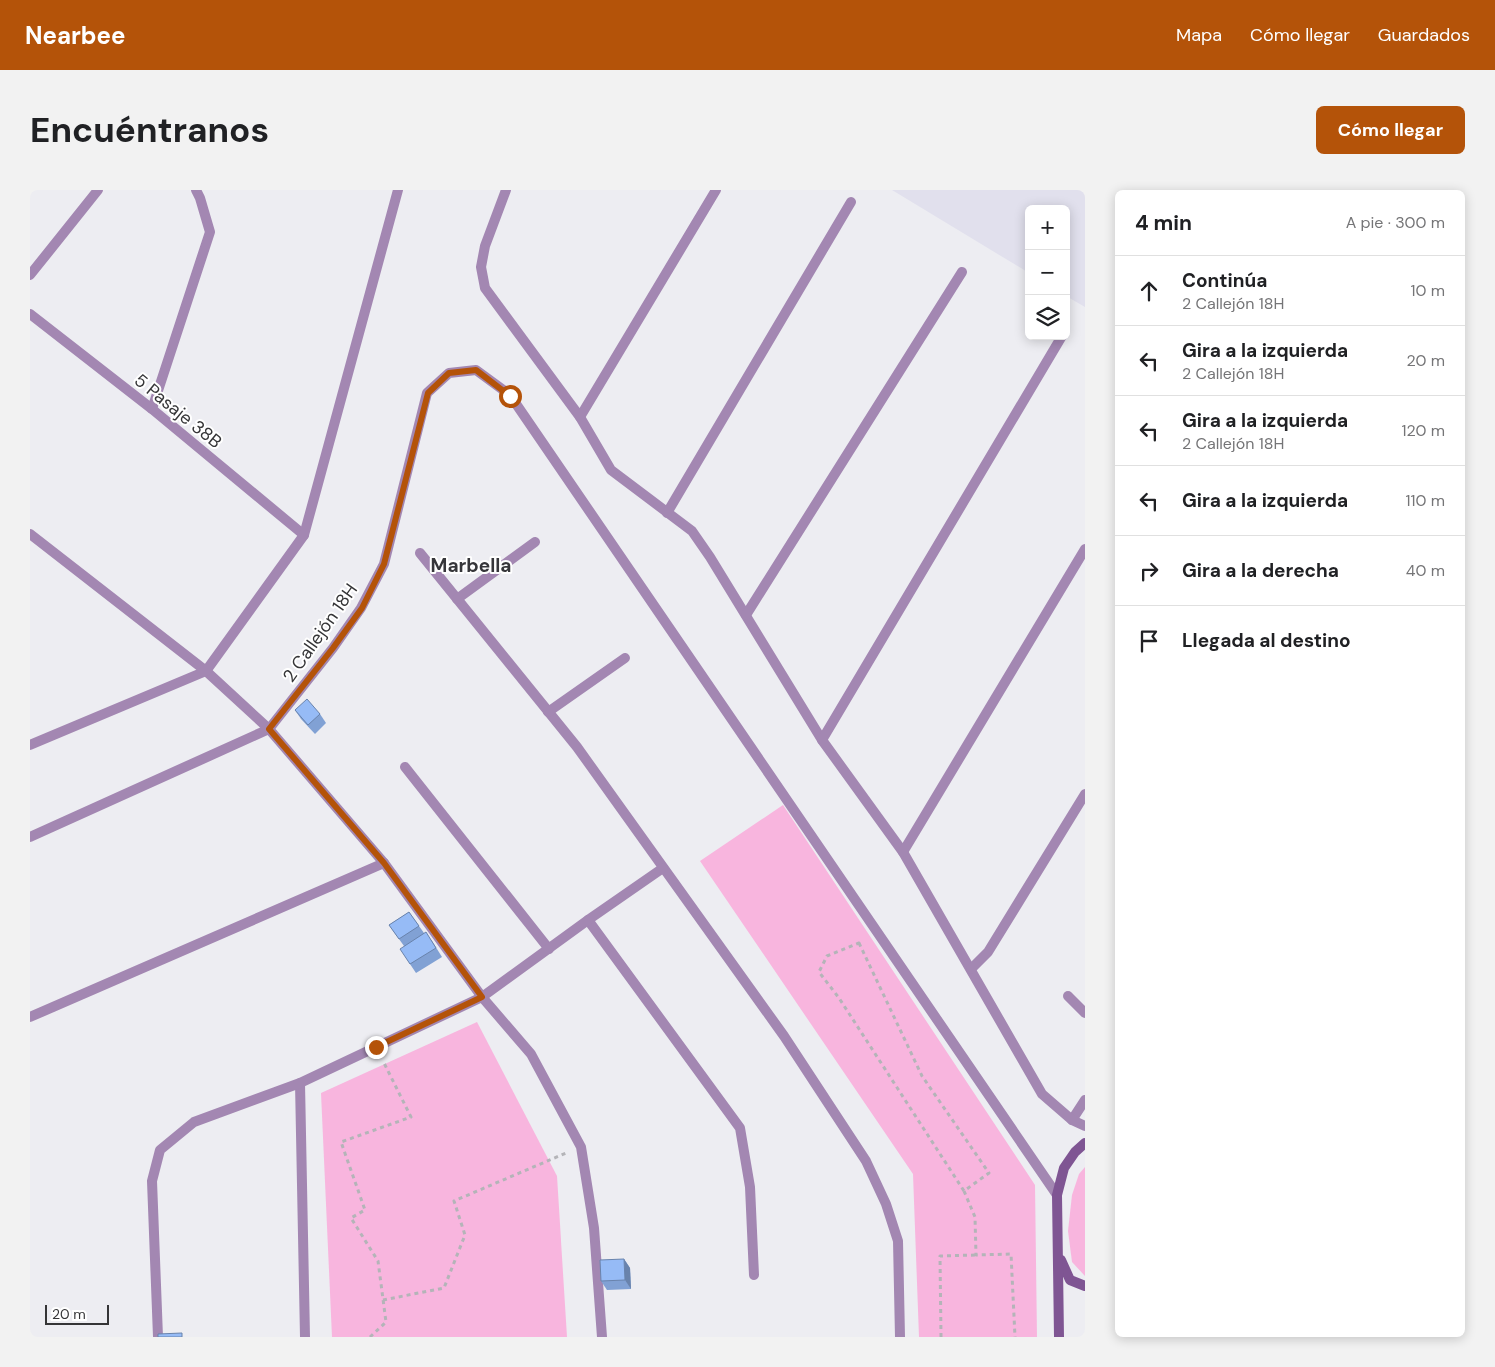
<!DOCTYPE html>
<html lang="es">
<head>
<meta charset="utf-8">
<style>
	body { margin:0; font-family:"DM Sans",sans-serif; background:#f2f2f2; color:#202124 }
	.controls { position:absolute; right:15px; top:15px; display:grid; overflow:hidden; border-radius:8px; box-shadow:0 2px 12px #0003 }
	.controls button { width:45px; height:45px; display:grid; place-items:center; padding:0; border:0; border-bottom:1px solid #e0e0e0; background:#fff; color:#202124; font:25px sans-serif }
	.scale { position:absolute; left:15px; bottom:12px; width:64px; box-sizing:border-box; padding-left:5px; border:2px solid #353537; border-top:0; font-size:14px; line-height:18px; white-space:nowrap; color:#353537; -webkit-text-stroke:4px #fff; paint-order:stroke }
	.stop { position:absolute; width:15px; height:15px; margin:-11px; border:4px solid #b45309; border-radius:50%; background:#fff }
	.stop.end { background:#b45309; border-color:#fff; box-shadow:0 1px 5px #0008 }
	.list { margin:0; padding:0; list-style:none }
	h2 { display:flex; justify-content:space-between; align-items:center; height:65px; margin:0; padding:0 20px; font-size:21px }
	h2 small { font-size:16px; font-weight:400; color:#757577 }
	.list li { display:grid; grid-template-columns:32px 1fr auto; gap:15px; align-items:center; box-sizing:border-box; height:70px; padding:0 20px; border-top:1px solid #e0e0e0 }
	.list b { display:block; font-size:19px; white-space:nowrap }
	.list p { margin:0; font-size:16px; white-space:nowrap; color:#757577 }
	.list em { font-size:16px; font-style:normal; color:#757577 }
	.icon { flex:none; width:28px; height:28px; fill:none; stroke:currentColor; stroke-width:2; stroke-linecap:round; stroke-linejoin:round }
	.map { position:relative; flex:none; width:1055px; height:1147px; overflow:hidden; border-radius:8px }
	header { display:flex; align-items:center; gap:30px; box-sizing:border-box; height:70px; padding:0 25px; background:#b45309; color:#fff }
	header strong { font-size:24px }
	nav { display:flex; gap:28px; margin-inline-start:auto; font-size:18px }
	.intro { display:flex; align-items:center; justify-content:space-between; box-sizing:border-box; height:120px; padding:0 30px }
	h1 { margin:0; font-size:35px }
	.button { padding:12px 22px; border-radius:8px; background:#b45309; color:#fff; font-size:18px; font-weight:700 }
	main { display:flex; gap:30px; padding:0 30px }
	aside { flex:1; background:#fff; border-radius:8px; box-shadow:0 2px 12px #0003 }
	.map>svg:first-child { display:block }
	.built { fill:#e1e0ed }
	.green { fill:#f8b5de }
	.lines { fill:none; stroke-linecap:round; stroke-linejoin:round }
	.path { stroke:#b4b4b8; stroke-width:3; stroke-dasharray:4 4; stroke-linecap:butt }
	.lane { stroke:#a387b2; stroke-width:10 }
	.street { stroke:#a387b2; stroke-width:10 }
	.secondary { stroke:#7f5593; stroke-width:10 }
	.wall { fill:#81a1d4 }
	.shaded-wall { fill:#6983ac }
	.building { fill:#96bbf6; stroke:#6983ac }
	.route { stroke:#b45309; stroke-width:6 }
	.labels { text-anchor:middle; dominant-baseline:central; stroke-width:4; stroke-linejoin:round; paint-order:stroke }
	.street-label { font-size:18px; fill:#353537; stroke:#fff }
	.neighbourhood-label { font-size:19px; font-weight:bold; fill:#36363a; stroke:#fff }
</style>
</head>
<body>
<header>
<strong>Nearbee</strong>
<nav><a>Mapa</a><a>Cómo llegar</a><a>Guardados</a></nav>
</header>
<div class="intro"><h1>Encuéntranos</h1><a class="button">Cómo llegar</a></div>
<main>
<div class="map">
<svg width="1055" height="1147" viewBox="0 0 1055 1147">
	<rect width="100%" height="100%" fill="#ededf2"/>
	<polygon class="built" points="862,0 1055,0 1055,117 1036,106 1036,19 999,19 999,83"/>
	<g class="green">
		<polygon points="753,615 1005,995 1007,1147 889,1147 883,984 670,671"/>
		<polygon points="447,832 527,986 537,1147 302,1147 291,903"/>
		<polygon points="1055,977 1055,1086 1042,1072 1038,1041 1042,1005 1049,984"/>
	</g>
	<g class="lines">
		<g class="path">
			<polygon points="829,753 892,886 959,983 934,1001 809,808 789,782 797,766"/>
			<polyline points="934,1001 945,1027 946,1065 981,1064 985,1147"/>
			<polyline points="353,1110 414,1098 435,1045 424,1011 536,963"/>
			<polyline points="340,1147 356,1132 348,1071 321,1028 335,1020 311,952 381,927 353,871"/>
			<polyline points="911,1147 910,1066 946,1065"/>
		</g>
		<g class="lane">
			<polyline points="1038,806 1055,823"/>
			<polyline points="1042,930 1055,910"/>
		</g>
		<g class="street">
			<polyline points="476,0 455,56 451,77 455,98 550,227 581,280 662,341 680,367 792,550 873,662 1012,904 1042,930 1055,936"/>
			<polyline points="0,85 68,0"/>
			<polyline points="0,124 122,219 274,345"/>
			<polyline points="122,219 180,42 170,8 166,0"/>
			<polyline points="550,227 686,0"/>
			<polyline points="637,323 821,12"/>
			<polyline points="0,344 176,481 239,539 354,673 452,807 501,864 551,957 564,1038 572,1147"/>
			<polyline points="390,363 547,557 754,846 836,971 856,1014 868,1051 870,1147"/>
			<polyline points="427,409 505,352"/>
			<polyline points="716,425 932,82"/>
			<polyline points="518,522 595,468"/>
			<polyline points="792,550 1032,146"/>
			<polyline points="0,555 176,481 274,345 368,0"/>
			<polyline points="375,577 519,759"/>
			<polyline points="0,647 239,539 303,458 331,418 354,374 397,203 419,183 446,180 480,205 1027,1005"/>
			<polyline points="873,662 1055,359"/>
			<polyline points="558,730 710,938 720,997 724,1085"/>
			<polyline points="941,779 958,762 1055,604"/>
			<polyline points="0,827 354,673"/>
			<polyline points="270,893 275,1147"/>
			<polyline points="128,1147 122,991 130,960 164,932 270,893 452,807 558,730 633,678"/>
		</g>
		<g class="secondary">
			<polyline points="1031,1070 1040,1090 1055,1096"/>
			<polyline points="1029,1147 1027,1005 1034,978 1045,962 1055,953"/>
		</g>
	</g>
	<g class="wall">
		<polygon points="265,520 290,524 296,533 285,544 271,529"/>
		<polygon points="379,722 394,743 402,751 412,767 386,783 380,774 374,756 359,735"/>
		<polygon points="594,1069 600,1078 601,1099 577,1100 571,1091"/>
	</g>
	<polygon class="shaded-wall" points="594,1069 600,1078 601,1099 595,1090"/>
	<g class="building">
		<polygon points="277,509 290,524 278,535 265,520"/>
		<polygon points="379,722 389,736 369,749 359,735"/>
		<polygon points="396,742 406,758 380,774 370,759"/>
		<polygon points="594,1069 595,1090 571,1091 570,1070"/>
		<polygon points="152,1143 152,1147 128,1147 128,1144"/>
	</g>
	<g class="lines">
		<polyline class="route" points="346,857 452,807 354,673 239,539 303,458 332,418 354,374 398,203 419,183 446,180 480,206"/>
	</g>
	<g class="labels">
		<g class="street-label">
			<text transform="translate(148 221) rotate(39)">5 Pasaje 38B</text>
			<text transform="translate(290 443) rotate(-55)">2 Callejón 18H</text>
		</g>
		<g class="neighbourhood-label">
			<text x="441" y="375">Marbella</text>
		</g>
	</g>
</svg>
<div class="controls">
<button>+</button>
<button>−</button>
<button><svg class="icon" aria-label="layers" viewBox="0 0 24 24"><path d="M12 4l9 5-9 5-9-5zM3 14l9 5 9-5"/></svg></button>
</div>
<div class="scale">20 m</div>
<div class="stop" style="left:480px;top:206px"></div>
<div class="stop end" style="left:346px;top:857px"></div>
</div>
<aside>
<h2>4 min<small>A pie · 300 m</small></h2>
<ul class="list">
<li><svg class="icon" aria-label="ahead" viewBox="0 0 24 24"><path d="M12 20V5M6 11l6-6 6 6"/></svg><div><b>Continúa</b><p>2 Callejón 18H</p></div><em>10 m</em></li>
<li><svg class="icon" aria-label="left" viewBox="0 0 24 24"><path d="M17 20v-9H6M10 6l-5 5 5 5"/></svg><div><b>Gira a la izquierda</b><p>2 Callejón 18H</p></div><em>20 m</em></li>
<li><svg class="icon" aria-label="left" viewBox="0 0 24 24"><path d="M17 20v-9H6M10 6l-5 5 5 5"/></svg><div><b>Gira a la izquierda</b><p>2 Callejón 18H</p></div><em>120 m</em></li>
<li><svg class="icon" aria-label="left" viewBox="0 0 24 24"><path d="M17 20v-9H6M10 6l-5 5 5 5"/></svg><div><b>Gira a la izquierda</b></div><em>110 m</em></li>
<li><svg class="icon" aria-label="right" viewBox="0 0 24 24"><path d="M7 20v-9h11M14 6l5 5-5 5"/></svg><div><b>Gira a la derecha</b></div><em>40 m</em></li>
<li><svg class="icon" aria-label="arrive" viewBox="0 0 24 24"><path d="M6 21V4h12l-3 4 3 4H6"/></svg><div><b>Llegada al destino</b></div></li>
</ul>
</aside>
</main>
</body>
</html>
